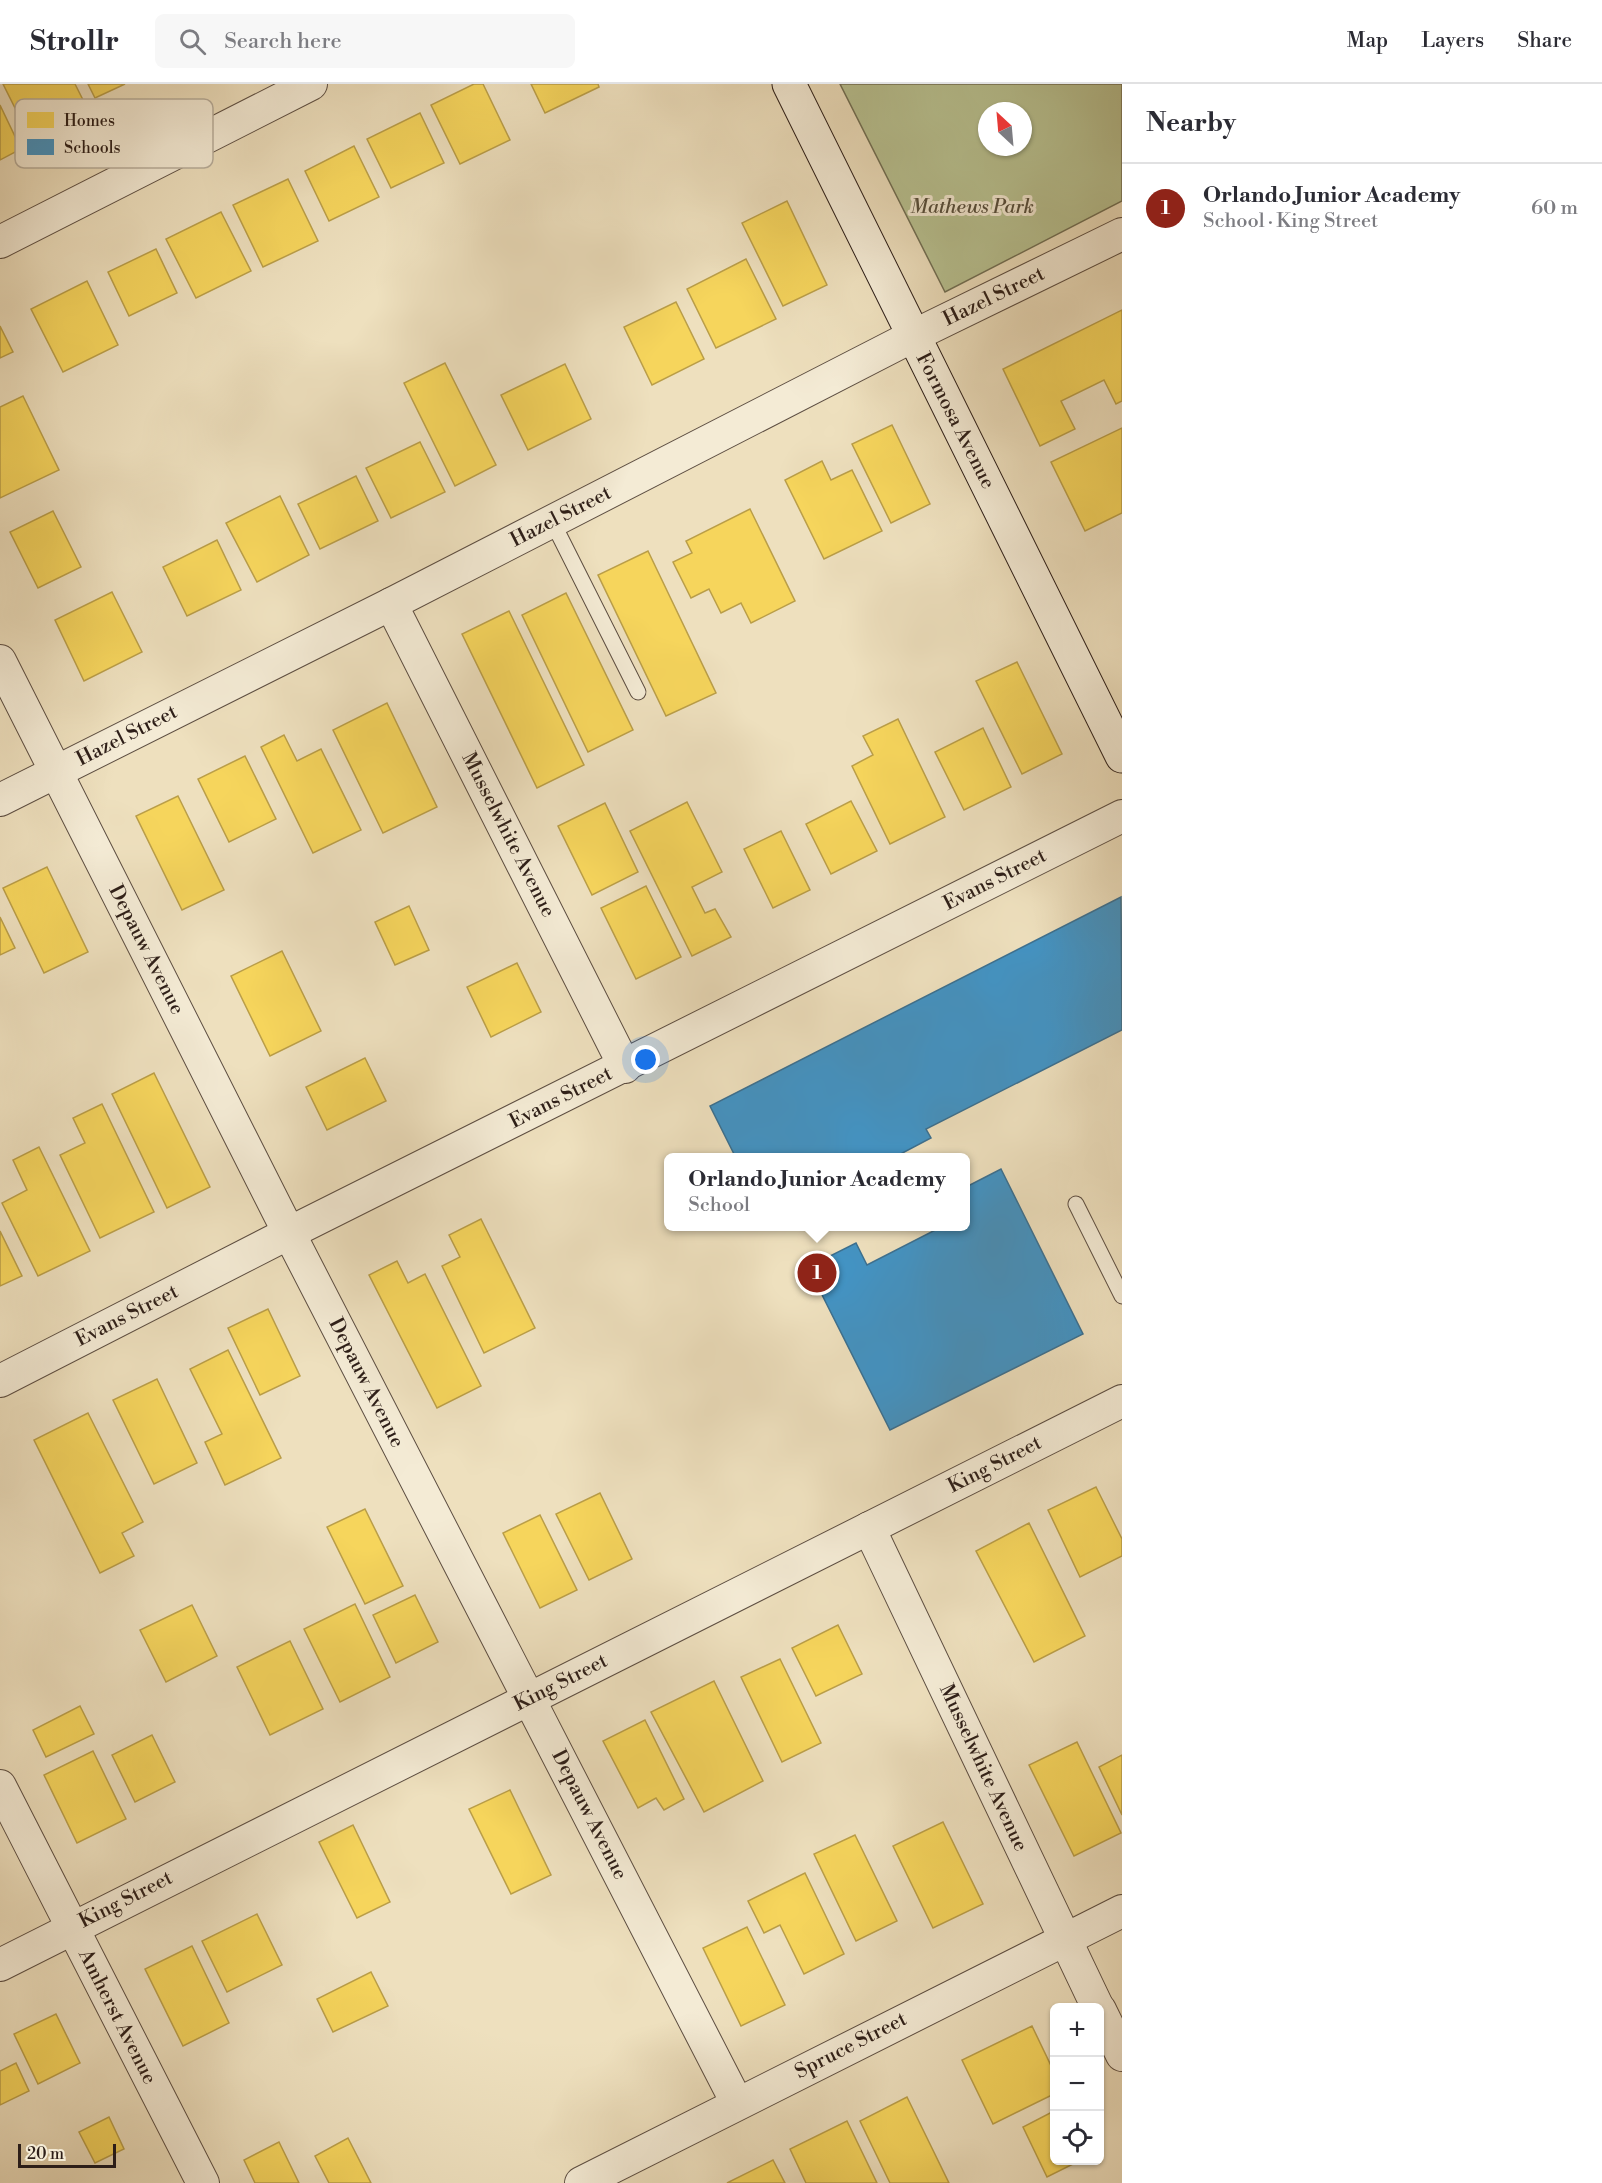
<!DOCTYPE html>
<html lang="en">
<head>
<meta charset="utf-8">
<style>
	body { margin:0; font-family:"Libre Bodoni",serif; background:#f7f7f7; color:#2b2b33 }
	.controls { position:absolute; right:18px; bottom:18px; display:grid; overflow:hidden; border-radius:9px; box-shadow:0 2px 4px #0004 }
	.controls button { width:54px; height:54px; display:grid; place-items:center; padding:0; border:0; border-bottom:2px solid #e1e1e2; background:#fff; color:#2b2b33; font:30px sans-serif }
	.compass { position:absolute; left:978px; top:18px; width:54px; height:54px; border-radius:50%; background:#fff; box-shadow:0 2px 4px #0004; rotate:334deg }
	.scale { position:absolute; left:18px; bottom:15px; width:98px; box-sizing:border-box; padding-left:6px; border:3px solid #2d1e18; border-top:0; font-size:16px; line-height:21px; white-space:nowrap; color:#2d1e18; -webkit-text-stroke:4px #f4ebd5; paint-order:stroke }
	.you { position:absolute; left:646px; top:976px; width:21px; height:21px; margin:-15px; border:4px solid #fff; border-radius:50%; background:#1a73e8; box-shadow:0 0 0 9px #1a73e833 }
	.badge { display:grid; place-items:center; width:39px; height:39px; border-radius:50%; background:#8f2418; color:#fff; font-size:20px; font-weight:700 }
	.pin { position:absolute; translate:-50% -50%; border:3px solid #fff; box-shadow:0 2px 6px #0006 }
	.popup { position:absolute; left:664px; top:1069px; width:306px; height:78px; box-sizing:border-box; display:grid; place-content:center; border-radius:9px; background:#fff; filter:drop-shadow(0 2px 4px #0005); font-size:20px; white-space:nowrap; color:#7c7c81 }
	.popup b { font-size:22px; color:#2b2b33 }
	.popup::after { content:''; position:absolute; left:50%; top:100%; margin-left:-12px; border:12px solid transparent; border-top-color:#fff }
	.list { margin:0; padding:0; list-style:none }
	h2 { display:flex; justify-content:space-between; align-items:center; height:78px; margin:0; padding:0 24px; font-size:26px }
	h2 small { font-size:20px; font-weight:400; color:#7c7c81 }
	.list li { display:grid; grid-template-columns:39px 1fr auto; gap:18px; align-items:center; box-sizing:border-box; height:90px; padding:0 24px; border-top:2px solid #e1e1e2 }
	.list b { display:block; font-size:22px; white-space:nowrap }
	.list p { margin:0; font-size:20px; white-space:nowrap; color:#7c7c81 }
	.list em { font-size:20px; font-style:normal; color:#7c7c81 }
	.icon { flex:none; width:33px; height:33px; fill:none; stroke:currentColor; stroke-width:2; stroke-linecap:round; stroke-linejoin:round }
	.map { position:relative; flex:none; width:1122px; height:2099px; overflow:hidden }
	header { display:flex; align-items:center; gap:36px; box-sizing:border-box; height:84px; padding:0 30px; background:#fff; border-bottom:2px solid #e1e1e2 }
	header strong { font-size:28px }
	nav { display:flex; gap:33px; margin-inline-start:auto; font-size:21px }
	.search { width:420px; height:54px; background:#f7f7f7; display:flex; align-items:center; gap:15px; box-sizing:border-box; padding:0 21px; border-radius:9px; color:#7c7c81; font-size:22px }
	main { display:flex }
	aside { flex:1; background:#fff }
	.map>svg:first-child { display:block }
	.green { fill:#b8c292; stroke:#727055; stroke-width:1.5; fill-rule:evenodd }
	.homes { fill:#f6d55c; stroke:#ba9e48; stroke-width:1.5 }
	.schools { fill:#4393c3; stroke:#3c7090; stroke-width:1.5 }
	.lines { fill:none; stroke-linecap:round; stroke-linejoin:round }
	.lane-casing { stroke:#5d4e42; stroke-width:17 }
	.street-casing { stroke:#5d4e42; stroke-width:34 }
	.secondary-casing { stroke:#2d1e18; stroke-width:35 }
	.lane { stroke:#f4ebd5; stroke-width:15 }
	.street { stroke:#f4ebd5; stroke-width:32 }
	.secondary { stroke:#f4ebd5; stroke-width:33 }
	.labels { text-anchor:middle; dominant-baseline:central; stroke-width:6; stroke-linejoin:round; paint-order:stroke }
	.park-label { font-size:20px; font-style:italic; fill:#574f3d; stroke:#f4ebd5 }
	.street-label { font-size:20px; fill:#2d1e18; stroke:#f4ebd5 }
	.key { fill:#f4ebd5; stroke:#b8ae9c; stroke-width:1.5 }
	.key-label { font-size:16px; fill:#2d1e18 }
</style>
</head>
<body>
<header>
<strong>Strollr</strong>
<div class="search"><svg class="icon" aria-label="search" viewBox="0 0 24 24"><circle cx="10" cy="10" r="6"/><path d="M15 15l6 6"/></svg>Search here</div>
<nav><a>Map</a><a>Layers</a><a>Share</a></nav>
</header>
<main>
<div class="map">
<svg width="1122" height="2099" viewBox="0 0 1122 2099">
	<rect width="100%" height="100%" fill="#eee0be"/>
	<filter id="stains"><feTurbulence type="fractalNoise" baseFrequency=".00333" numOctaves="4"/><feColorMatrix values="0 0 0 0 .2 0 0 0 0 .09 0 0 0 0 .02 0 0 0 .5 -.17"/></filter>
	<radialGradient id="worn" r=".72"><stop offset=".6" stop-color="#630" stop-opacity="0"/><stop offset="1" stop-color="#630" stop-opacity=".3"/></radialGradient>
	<path class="green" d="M840,0H1122V117L945,208ZM987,27H1023V63H987Z"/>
	<g class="homes">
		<polygon points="3,0 75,0 87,24 29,52"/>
		<polygon points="88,0 125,0 95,14"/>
		<polygon points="474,0 483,0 510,56 460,80 431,21"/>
		<polygon points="531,0 598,0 599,3 545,29"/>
		<polygon points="0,21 21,65 0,76"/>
		<polygon points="420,29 444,79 391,104 367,55"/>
		<polygon points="354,62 379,113 329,137 305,87"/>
		<polygon points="288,95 318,157 263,183 233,121"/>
		<polygon points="787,117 827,201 783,222 742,139"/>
		<polygon points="221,128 251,187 196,214 166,155"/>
		<polygon points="156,165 177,209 129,232 108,188"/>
		<polygon points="746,175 776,235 716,264 687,205"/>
		<polygon points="87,197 118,261 63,288 31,225"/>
		<polygon points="676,218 704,275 652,301 624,243"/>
		<polygon points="1122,226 1122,317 1116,320 1104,296 1061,317 1075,345 1040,362 1003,285"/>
		<polygon points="0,242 13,268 0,274"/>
		<polygon points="445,279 496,381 455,402 404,299"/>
		<polygon points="565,280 591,335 528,366 501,311"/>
		<polygon points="23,312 59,386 0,414 0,323"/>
		<polygon points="892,341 930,420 891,439 852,360"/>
		<polygon points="1122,344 1122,429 1085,447 1051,378"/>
		<polygon points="420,358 445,408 391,434 366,384"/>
		<polygon points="822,377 831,396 852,386 882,447 824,475 785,396"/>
		<polygon points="356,392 378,437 320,465 298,420"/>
		<polygon points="280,412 309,471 257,498 226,439"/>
		<polygon points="750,425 795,517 751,539 741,519 721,529 709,505 691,514 673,478 692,469 686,457"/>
		<polygon points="53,427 81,483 38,504 10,448"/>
		<polygon points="217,456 241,506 187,532 163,483"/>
		<polygon points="648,467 716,609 666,632 598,491"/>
		<polygon points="112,508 142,568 84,597 55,536"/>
		<polygon points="566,509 633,646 588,668 522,531"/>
		<polygon points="509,527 584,681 537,704 462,550"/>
		<polygon points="1017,578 1062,670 1022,690 976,597"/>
		<polygon points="387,619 437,723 383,749 333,646"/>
		<polygon points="898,635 945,733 890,760 852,682 873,671 863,652"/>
		<polygon points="983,644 1011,703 964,726 935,668"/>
		<polygon points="284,651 297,677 321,665 361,746 313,769 261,663"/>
		<polygon points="245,672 276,735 229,758 198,695"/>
		<polygon points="178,712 224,806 182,826 136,732"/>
		<polygon points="851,717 877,767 831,790 806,740"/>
		<polygon points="687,718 722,788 692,803 705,829 715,825 731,853 692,872 630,747"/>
		<polygon points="605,719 638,788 592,811 558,742"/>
		<polygon points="781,747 810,806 773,824 744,765"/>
		<polygon points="47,783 88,868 44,889 3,804"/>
		<polygon points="646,802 681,873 636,895 601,824"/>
		<polygon points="409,822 429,866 395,881 375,838"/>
		<polygon points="0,833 15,864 0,871"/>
		<polygon points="282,867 321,947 270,972 231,892"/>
		<polygon points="517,879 541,928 491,953 467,903"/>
		<polygon points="365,974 386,1017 327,1046 306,1003"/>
		<polygon points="154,989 210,1103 167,1124 112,1010"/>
		<polygon points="102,1020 154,1128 100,1154 60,1071 85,1059 73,1034"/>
		<polygon points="39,1063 90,1167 38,1192 2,1119 27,1106 13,1076"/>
		<polygon points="481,1135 535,1244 484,1269 442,1182 460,1173 449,1151"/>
		<polygon points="0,1147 22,1192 0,1202"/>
		<polygon points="397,1177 408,1199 425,1190 481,1302 437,1324 369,1191"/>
		<polygon points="268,1225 300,1292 260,1311 228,1244"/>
		<polygon points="228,1266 281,1374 225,1401 205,1358 222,1350 190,1285"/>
		<polygon points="157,1295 197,1379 154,1400 113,1316"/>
		<polygon points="88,1329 143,1438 122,1449 134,1472 100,1489 34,1356"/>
		<polygon points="1096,1403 1122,1455 1122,1472 1080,1493 1048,1426"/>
		<polygon points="600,1409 632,1475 589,1496 556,1430"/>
		<polygon points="365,1425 403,1502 365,1520 327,1443"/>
		<polygon points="540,1431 577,1506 540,1524 503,1449"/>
		<polygon points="1029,1439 1085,1552 1034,1578 976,1467"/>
		<polygon points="415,1511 438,1558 396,1579 373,1531"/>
		<polygon points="355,1520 390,1593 340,1618 304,1545"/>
		<polygon points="192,1521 217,1572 166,1598 140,1546"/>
		<polygon points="838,1541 862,1590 816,1612 792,1564"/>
		<polygon points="290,1557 323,1625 270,1651 237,1583"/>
		<polygon points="780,1575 821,1659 782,1678 741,1593"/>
		<polygon points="714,1597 763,1697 704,1728 651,1628"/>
		<polygon points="80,1622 94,1650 46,1673 33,1646"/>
		<polygon points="645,1636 684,1715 664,1726 656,1714 638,1724 603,1657"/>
		<polygon points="152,1651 175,1698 135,1718 112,1671"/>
		<polygon points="1077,1658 1121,1749 1074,1772 1029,1681"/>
		<polygon points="93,1667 126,1735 77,1759 44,1691"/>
		<polygon points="1122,1671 1122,1731 1099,1683"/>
		<polygon points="510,1706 551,1791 511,1810 469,1725"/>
		<polygon points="943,1738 983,1820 933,1844 893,1762"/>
		<polygon points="353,1741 390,1818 357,1834 319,1758"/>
		<polygon points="855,1751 897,1837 856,1857 814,1770"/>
		<polygon points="805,1789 844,1870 804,1890 780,1841 764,1849 748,1817"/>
		<polygon points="257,1830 282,1881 227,1908 202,1857"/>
		<polygon points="747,1843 785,1921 741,1942 703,1864"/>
		<polygon points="192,1862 229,1939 183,1962 145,1885"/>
		<polygon points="371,1888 388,1922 333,1948 317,1915"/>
		<polygon points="56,1930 80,1979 38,2000 14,1950"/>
		<polygon points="1032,1942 1054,1988 1054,2010 993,2040 962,1976"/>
		<polygon points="16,1979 29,2007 0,2021 0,1987"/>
		<polygon points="907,2013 949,2099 890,2099 860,2037"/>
		<polygon points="1054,2027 1054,2076 1081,2076 1047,2093 1023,2043"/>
		<polygon points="109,2033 124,2065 95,2079 79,2048"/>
		<polygon points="847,2037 877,2099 806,2099 790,2065"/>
		<polygon points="348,2054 371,2099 329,2099 315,2072"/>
		<polygon points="279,2058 299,2099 255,2099 244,2076"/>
		<polygon points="773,2076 785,2099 727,2099"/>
	</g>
	<g class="schools">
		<polygon points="1121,813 1122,946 926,1045 931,1054 893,1074 736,1074 710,1022"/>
		<polygon points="1001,1085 1083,1250 890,1346 808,1183 856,1159 867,1181 943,1142 966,1142 966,1103"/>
	</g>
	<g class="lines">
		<defs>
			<g id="lane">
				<polyline points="552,437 638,608"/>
				<polyline points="1076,1120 1122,1212"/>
			</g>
			<g id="street">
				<polyline points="0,158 311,0"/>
				<polyline points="391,520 625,983"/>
				<polyline points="0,577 289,1149 737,2019"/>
				<polyline points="0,716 391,520 913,252 1122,150"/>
				<polyline points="0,1297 289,1149 1122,732"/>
				<polyline points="869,1444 1098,1924"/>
				<polyline points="0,1702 203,2099"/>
				<polyline points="0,1881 1122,1317"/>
				<polyline points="1100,1926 1122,1971"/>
				<polyline points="581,2099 1122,1827"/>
			</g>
			<polyline id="secondary" points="789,0 1122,672"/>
		</defs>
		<use href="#lane" class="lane-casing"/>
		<use href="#street" class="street-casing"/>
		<use href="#secondary" class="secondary-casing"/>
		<use href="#lane" class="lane"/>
		<use href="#street" class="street"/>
		<use href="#secondary" class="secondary"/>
	</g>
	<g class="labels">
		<g class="park-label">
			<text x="972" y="123">Mathews Park</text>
		</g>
		<g class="street-label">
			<text transform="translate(994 213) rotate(-26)">Hazel Street</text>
			<text transform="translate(955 337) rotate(63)">Formosa Avenue</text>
			<text transform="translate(561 433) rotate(-27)">Hazel Street</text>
			<text transform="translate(127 652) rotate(-27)">Hazel Street</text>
			<text transform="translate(508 751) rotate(63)">Musselwhite Avenue</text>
			<text transform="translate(995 796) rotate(-27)">Evans Street</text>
			<text transform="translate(146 866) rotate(63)">Depauw Avenue</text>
			<text transform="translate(561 1014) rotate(-27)">Evans Street</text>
			<text transform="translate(127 1232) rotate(-27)">Evans Street</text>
			<text transform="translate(366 1299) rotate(63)">Depauw Avenue</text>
			<text transform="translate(995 1381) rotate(-27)">King Street</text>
			<text transform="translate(561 1599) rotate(-27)">King Street</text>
			<text transform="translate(983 1684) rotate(65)">Musselwhite Avenue</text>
			<text transform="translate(589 1731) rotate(63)">Depauw Avenue</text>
			<text transform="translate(126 1816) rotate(-27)">King Street</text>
			<text transform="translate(117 1933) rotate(63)">Amherst Avenue</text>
			<text transform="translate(851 1962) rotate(-27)">Spruce Street</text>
		</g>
	</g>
	<rect x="15" y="15" width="198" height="69" rx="9" class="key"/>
	<rect x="27" y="28" width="27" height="16" fill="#f6d55c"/>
	<rect x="27" y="55" width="27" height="16" fill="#4393c3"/>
	<g class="key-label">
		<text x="64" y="42">Homes</text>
		<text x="64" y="69">Schools</text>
	</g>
	<rect width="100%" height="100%" filter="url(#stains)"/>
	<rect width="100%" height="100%" fill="url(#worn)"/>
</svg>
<div class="controls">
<button>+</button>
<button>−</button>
<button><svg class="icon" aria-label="locate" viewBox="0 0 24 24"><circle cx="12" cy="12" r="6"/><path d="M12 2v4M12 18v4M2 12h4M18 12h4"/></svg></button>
</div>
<svg class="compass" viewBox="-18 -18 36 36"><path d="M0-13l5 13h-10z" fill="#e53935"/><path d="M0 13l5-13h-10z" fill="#7c7c81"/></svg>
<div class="scale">20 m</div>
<div class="you"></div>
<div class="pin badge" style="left:817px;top:1189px">1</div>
<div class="popup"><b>Orlando Junior Academy</b>School</div>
</div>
<aside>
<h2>Nearby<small></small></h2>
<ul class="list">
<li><span class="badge">1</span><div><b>Orlando Junior Academy</b><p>School · King Street</p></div><em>60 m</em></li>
</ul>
</aside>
</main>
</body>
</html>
